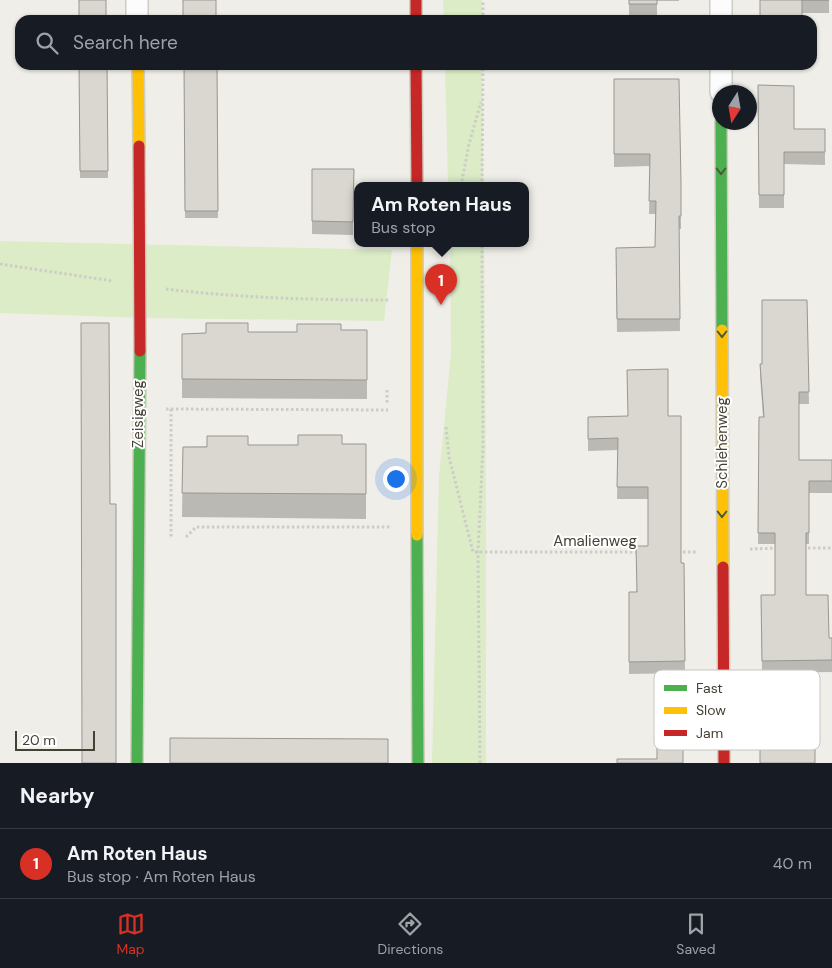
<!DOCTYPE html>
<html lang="en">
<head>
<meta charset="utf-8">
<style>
	body { margin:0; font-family:"DM Sans",sans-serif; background:#20242c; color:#f1f3f6 }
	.compass { position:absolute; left:712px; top:85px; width:45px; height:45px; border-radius:50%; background:#171b24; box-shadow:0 1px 4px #0004; rotate:191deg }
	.scale { position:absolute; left:15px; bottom:12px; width:80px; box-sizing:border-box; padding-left:5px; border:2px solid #464135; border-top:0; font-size:14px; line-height:18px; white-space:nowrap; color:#464135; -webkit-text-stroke:4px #fff; paint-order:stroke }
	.you { position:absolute; left:395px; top:478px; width:18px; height:18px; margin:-12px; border:4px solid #fff; border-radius:50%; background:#1a73e8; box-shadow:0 0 0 8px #1a73e833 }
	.badge { display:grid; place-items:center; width:32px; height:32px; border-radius:50%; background:#d93025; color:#fff; font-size:16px; font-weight:700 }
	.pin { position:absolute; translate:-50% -41px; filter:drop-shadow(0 1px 2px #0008) }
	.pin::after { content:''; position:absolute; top:26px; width:18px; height:15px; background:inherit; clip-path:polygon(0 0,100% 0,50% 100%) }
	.popup { position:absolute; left:354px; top:182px; width:175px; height:65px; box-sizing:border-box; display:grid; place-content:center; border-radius:10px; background:#171b24; filter:drop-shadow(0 1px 4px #0005); font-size:16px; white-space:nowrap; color:#9ea1a6 }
	.popup b { font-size:19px; color:#f1f3f6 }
	.popup::after { content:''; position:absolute; left:50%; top:100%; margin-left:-10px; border:10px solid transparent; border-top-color:#171b24 }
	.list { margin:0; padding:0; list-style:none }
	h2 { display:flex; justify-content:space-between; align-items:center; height:65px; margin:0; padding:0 20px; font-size:21px }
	h2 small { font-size:16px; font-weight:400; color:#9ea1a6 }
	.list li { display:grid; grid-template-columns:32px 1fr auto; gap:15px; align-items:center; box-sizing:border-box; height:70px; padding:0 20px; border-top:1px solid #363941 }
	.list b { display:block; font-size:19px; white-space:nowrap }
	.list p { margin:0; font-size:16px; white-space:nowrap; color:#9ea1a6 }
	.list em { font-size:16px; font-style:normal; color:#9ea1a6 }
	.icon { flex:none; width:28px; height:28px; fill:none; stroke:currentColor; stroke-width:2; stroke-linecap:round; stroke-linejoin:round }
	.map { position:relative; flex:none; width:832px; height:763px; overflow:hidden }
	.search { position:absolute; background:#171b24; box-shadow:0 1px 4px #0004; left:15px; right:15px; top:15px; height:55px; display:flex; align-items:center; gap:12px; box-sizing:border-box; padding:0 18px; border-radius:15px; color:#9ea1a6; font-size:19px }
	.sheet { height:135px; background:#171b24 }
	nav { display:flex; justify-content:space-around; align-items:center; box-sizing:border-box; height:70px; border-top:1px solid #363941; background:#171b24; font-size:14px; color:#9ea1a6 }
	nav a { display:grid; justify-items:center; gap:2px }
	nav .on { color:#d93025 }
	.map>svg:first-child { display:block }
	.green { fill:#dbecc7 }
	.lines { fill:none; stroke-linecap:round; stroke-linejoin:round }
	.street-casing { stroke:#ceccc6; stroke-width:24 }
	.fast-casing { stroke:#d0ccbf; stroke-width:14 }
	.slow-casing { stroke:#d0ccbf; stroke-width:14 }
	.jam-casing { stroke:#d0ccbf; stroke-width:14 }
	.path { stroke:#ceccc7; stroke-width:3; stroke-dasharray:2.5 2.5; stroke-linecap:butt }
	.street { stroke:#fdfcfc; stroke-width:21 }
	.fast { stroke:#4caf50; stroke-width:11 }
	.slow { stroke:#ffc107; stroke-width:11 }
	.jam { stroke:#c62828; stroke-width:11 }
	.wall { fill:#bbb9b4 }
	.building { fill:#dad7d1; stroke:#999692 }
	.oneway { stroke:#485c3c }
	.labels { text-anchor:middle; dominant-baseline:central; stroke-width:4; stroke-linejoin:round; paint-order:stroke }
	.street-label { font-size:15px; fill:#464135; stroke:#fff }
	.key { fill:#fff; stroke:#c8c6c2; stroke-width:1 }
	.key-label { font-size:14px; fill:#464135 }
</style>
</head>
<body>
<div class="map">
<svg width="832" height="763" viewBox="0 0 832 763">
	<rect width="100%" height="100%" fill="#f0eee8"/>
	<g class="green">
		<polygon points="443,0 482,0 482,20 444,20"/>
		<polygon points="445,65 482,65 483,186 448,186"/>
		<polygon points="0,241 392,250 384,321 147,318 0,313"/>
		<polygon points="450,244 484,244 486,506 486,763 432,763 439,477 451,353"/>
	</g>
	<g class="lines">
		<defs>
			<g id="street">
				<polyline points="137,0 137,20"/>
				<polyline points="721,0 721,20"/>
				<polyline points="721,65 721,92"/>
			</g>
			<g id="fast">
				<polyline points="721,122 722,330"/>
				<polyline points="417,535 418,763"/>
				<polyline points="137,763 140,351"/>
			</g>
			<g id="slow">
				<polyline points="138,65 139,146"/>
				<polyline points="417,244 417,535"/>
				<polyline points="722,330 723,567"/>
			</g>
			<g id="jam">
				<polyline points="416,0 416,20"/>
				<polyline points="416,65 417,186"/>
				<polyline points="139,146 140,351"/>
				<polyline points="723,567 724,763"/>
			</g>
		</defs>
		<use href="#street" class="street-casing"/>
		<use href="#fast" class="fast-casing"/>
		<use href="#slow" class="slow-casing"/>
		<use href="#jam" class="jam-casing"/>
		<g class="path">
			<polyline points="483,20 483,0"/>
			<polyline points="461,186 469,144 481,102"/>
			<polyline points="482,186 483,65"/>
			<polyline points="0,264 113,281"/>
			<path d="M166,289C240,298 315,300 390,300"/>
			<polyline points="387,390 387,403"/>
			<polyline points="166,409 388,410"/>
			<polyline points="171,409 171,537"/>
			<polyline points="446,427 449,457 473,552 639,552"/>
			<polyline points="186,537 196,527 392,527"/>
			<polyline points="803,548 832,548"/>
			<polyline points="750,549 779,548"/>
			<polyline points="678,552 697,552"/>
			<polyline points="480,763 478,552 483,447 482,244"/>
		</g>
		<use href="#street" class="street"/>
		<use href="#fast" class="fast"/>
		<use href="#slow" class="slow"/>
		<use href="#jam" class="jam"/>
	</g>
	<g class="wall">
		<polygon points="629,0 679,0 679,1 657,1 657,20 629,20"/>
		<polygon points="760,0 829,0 829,13 802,13"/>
		<polygon points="79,65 107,65 108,178 80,178"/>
		<polygon points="184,65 217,65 218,218 185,218"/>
		<polygon points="614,79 681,183 681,229 679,229 680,331 617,332 616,248 655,247 656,214 649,214 650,166 614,167"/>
		<polygon points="758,85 794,129 825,129 825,165 784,164 784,208 759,208"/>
		<polygon points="312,169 354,169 353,235 312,234"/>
		<polygon points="807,300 809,404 799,404 799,460 832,460 832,493 809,493 809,544 806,544 806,595 829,638 832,638 832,672 762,673 761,595 775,595 775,544 758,544 759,417 763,417 760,375 760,364 762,364"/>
		<polygon points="341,330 367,330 367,399 182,398 182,334 248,332 297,332"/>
		<polygon points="628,416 668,416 681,563 684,563 685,673 629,674 629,592 636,592 648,546 648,499 617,499 618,450 588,451 588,417"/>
		<polygon points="342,444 366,444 366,519 182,517 183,447"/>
	</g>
	<g class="building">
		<rect x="79" y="0" width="27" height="20"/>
		<rect x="183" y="0" width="33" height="20"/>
		<rect x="629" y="0" width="28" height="4"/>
		<polygon points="760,0 829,0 802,0 802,20 760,20"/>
		<polygon points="79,65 107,65 108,171 80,171"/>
		<polygon points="184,65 217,65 218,211 185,211"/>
		<polygon points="614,79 679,79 681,183 681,216 679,216 680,319 617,319 616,248 655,247 656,201 649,201 650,154 614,154"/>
		<polygon points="758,85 794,86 794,129 825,129 825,152 784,152 784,195 759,195"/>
		<polygon points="312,169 354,169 353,222 312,221"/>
		<polygon points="762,300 807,300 809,392 799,392 799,460 832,460 832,481 809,481 809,533 806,533 806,595 828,595 829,638 832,638 832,660 762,661 761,595 775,595 775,533 758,533 759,417 764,417 760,364 762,364"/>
		<polygon points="81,323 109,323 110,504 116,504 116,763 82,763"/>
		<polygon points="206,323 248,323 248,332 297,332 297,324 341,324 341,330 367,330 367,380 182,379 182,334 206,333"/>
		<polygon points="668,369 668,416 681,416 681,563 684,563 685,661 629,662 629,592 637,592 636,546 648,546 648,487 617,487 618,438 588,439 588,417 628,416 627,370"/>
		<polygon points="298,435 342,435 342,444 366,444 366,494 182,493 183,447 207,447 207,436 248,436 248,445 298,445"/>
		<polygon points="762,710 787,710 788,732 815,732 815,763 760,763 760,733 762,733"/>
		<polygon points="657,735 683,735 683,763 617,763 617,759 657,759"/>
		<polygon points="170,738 388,739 388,763 170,763"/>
	</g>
	<defs><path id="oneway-chevron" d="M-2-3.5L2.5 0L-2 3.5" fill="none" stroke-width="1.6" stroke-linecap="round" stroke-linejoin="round" transform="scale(1.25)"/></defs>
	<g class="oneway">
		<use href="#oneway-chevron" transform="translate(721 171) rotate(90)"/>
		<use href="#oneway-chevron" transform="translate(722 334) rotate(90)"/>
		<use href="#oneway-chevron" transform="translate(722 514) rotate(90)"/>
	</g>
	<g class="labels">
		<g class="street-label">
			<text transform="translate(138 414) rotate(-90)">Zeisigweg</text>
			<text transform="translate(722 443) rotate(-90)">Schlehenweg</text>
			<text x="595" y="541">Amalienweg</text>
		</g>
	</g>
	<rect x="654" y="670" width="166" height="80" rx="8" class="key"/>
	<rect x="664" y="685" width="23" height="6" fill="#4caf50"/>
	<rect x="664" y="707" width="23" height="7" fill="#ffc107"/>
	<rect x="664" y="730" width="23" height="6" fill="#c62828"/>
	<g class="key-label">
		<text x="696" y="693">Fast</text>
		<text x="696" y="715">Slow</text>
		<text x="696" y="738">Jam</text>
	</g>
</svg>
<svg class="compass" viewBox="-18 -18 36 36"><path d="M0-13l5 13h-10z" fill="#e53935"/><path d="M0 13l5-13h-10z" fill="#9ea1a6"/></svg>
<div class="scale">20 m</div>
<div class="you"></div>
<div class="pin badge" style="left:441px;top:305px">1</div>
<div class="popup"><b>Am Roten Haus</b>Bus stop</div>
<div class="search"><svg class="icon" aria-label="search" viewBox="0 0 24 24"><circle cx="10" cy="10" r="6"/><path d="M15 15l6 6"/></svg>Search here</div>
</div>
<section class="sheet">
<h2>Nearby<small></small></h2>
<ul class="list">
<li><span class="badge">1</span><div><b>Am Roten Haus</b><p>Bus stop · Am Roten Haus</p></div><em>40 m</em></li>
</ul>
</section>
<nav>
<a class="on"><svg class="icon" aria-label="map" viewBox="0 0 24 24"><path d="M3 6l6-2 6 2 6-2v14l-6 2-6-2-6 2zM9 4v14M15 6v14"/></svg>Map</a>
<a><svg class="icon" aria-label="directions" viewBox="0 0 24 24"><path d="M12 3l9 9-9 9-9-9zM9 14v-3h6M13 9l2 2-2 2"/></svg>Directions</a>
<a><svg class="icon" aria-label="saved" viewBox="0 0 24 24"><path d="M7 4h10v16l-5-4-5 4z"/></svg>Saved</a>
</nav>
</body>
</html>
